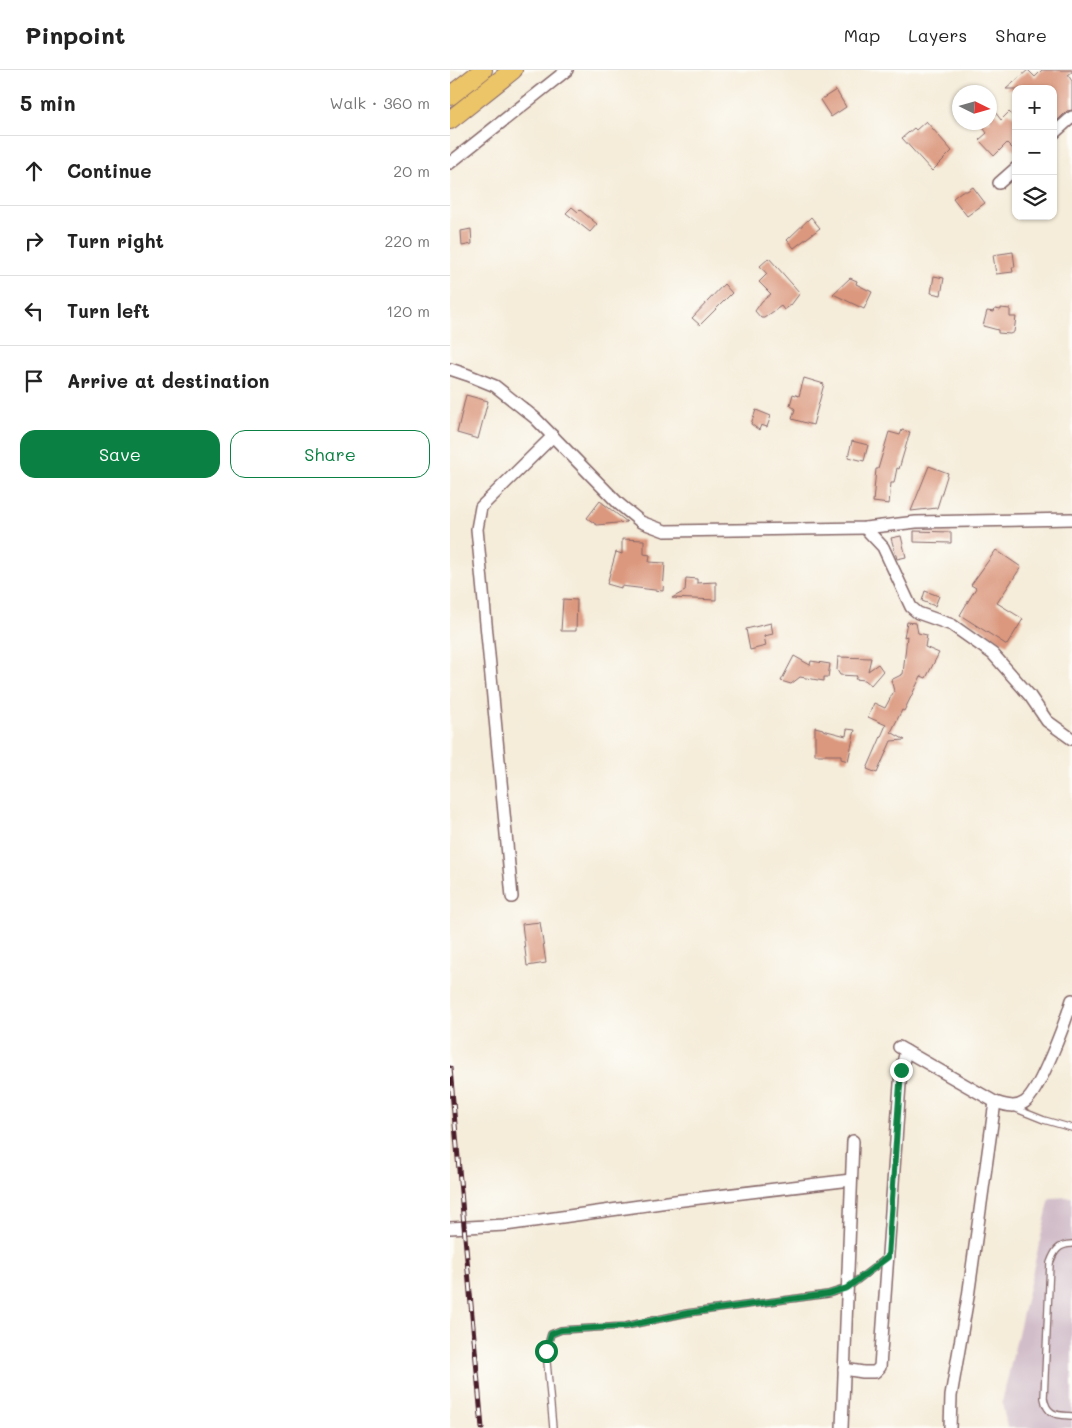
<!DOCTYPE html>
<html lang="en">
<head>
<meta charset="utf-8">
<style>
	body { margin:0; font-family:Mali,sans-serif; background:#f2f2f2; color:#222 }
	.controls { position:absolute; right:15px; top:15px; display:grid; overflow:hidden; border-radius:10px; box-shadow:0 1px 4px #0004 }
	.controls button { width:45px; height:45px; display:grid; place-items:center; padding:0; border:0; border-bottom:1px solid #e0e0e0; background:#fff; color:#222; font:25px sans-serif }
	.compass { position:absolute; left:502px; top:15px; width:45px; height:45px; border-radius:50%; background:#fff; box-shadow:0 1px 4px #0004; rotate:95deg }
	.stop { position:absolute; width:15px; height:15px; margin:-11px; border:4px solid #0b8043; border-radius:50%; background:#fff }
	.stop.end { background:#0b8043; border-color:#fff; box-shadow:0 1px 5px #0008 }
	.list { margin:0; padding:0; list-style:none }
	h2 { display:flex; justify-content:space-between; align-items:center; height:65px; margin:0; padding:0 20px; font-size:21px }
	h2 small { font-size:16px; font-weight:400; color:#767676 }
	.list li { display:grid; grid-template-columns:32px 1fr auto; gap:15px; align-items:center; box-sizing:border-box; height:70px; padding:0 20px; border-top:1px solid #e0e0e0 }
	.list b { display:block; font-size:19px; white-space:nowrap }
	.list em { font-size:16px; font-style:normal; color:#767676 }
	.actions { display:flex; gap:10px; padding:15px 20px }
	.actions a { flex:1; padding:11px 0; border:1px solid #0b8043; border-radius:15px; text-align:center; font-size:18px; color:#0b8043 }
	.actions .main { background:#0b8043; color:#fff }
	.icon { flex:none; width:28px; height:28px; fill:none; stroke:currentColor; stroke-width:2; stroke-linecap:round; stroke-linejoin:round }
	.map { position:relative; flex:none; width:622px; height:1358px; overflow:hidden }
	header { display:flex; align-items:center; gap:30px; box-sizing:border-box; height:70px; padding:0 25px; background:#fff; border-bottom:1px solid #e0e0e0 }
	header strong { font-size:24px }
	nav { display:flex; gap:28px; margin-inline-start:auto; font-size:18px }
	main { display:flex }
	aside { flex:1; background:#fff }
	.map>svg:first-child { display:block }
	.industrial { fill:#d1bdc9 }
	.building { fill:#db987e }
	.lines { fill:none; stroke-linecap:round; stroke-linejoin:round }
	.lane-casing { stroke:#866768; stroke-width:8 }
	.street-casing { stroke:#866768; stroke-width:14 }
	.primary-casing { stroke:#866768; stroke-width:20 }
	.lane { stroke:#fff; stroke-width:5.5 }
	.street { stroke:#fff; stroke-width:11 }
	.primary { stroke:#ecc569; stroke-width:18 }
	.rail-casing { stroke:#4a1f2b; stroke-width:5 }
	.rail { stroke:#fdfcf7; stroke-width:3; stroke-dasharray:9; stroke-linecap:butt }
	.route { stroke:#0b8043; stroke-width:6 }
</style>
</head>
<body>
<header>
<strong>Pinpoint</strong>
<nav><a>Map</a><a>Layers</a><a>Share</a></nav>
</header>
<main>
<aside>
<h2>5 min<small>Walk · 360 m</small></h2>
<ul class="list">
<li><svg class="icon" aria-label="ahead" viewBox="0 0 24 24"><path d="M12 20V5M6 11l6-6 6 6"/></svg><div><b>Continue</b></div><em>20 m</em></li>
<li><svg class="icon" aria-label="right" viewBox="0 0 24 24"><path d="M7 20v-9h11M14 6l5 5-5 5"/></svg><div><b>Turn right</b></div><em>220 m</em></li>
<li><svg class="icon" aria-label="left" viewBox="0 0 24 24"><path d="M17 20v-9H6M10 6l-5 5 5 5"/></svg><div><b>Turn left</b></div><em>120 m</em></li>
<li><svg class="icon" aria-label="arrive" viewBox="0 0 24 24"><path d="M6 21V4h12l-3 4 3 4H6"/></svg><div><b>Arrive at destination</b></div></li>
</ul>
<div class="actions"><a class="main">Save</a><a>Share</a></div>
</aside>
<div class="map">
<svg width="622" height="1358" viewBox="0 0 622 1358">
	<rect width="100%" height="100%" fill="#fdfcf7"/>
	<filter id="ink" filterUnits="userSpaceOnUse"><feTurbulence type="fractalNoise" baseFrequency=".02" numOctaves="2"/><feDisplacementMap in="SourceGraphic" scale="10" xChannelSelector="R" yChannelSelector="G"/><feConvolveMatrix kernelMatrix="1 2 1 2 8 2 1 2 1" color-interpolation-filters="sRGB"/></filter>
	<filter id="wash" filterUnits="userSpaceOnUse"><feTurbulence type="fractalNoise" baseFrequency=".0096" numOctaves="4" result="noise"/><feDisplacementMap in="SourceGraphic" scale="20" xChannelSelector="R" yChannelSelector="G"/><feGaussianBlur stdDeviation="1.12" result="paint"/><feColorMatrix in="noise" values="0 0 0 0 0 0 0 0 0 0 0 0 0 0 0 0 0 1.4 0 .05"/><feComposite in="paint" operator="in"/></filter>
	<g filter="url(#wash)">
		<rect width="100%" height="100%" fill="#f5ecd9"/>
		<polygon class="industrial" points="622,1127 622,1358 557,1358 552,1332 600,1128"/>
		<g id="blocks">
			<g class="building">
				<polygon points="578,0 585,7 592,0 622,0 622,2 618,5 622,11 622,40 617,41 607,51 603,47 603,19 556,19"/>
				<polygon points="386,20 396,37 381,47 370,30"/>
				<polygon points="540,35 551,50 559,42 566,49 566,82 557,73 544,86 529,70 537,63 529,52 540,52"/>
				<polygon points="476,51 502,81 482,101 452,68 464,58 466,60"/>
				<polygon points="523,117 535,133 517,146 503,128 512,121 517,121"/>
				<polygon points="122,137 128,142 130,140 147,154 140,162 116,143"/>
				<polygon points="361,147 370,158 344,178 337,170"/>
				<polygon points="21,159 22,174 12,176 11,161"/>
				<polygon points="563,182 565,197 562,197 563,202 546,204 543,185"/>
				<polygon points="319,188 350,223 341,235 334,240 331,236 314,248 311,248 305,241 312,231 321,224 309,212 317,204 310,196"/>
				<polygon points="484,206 494,208 491,225 481,223"/>
				<polygon points="400,208 407,211 406,214 422,222 414,239 383,224"/>
				<polygon points="274,214 282,223 250,255 242,248"/>
				<polygon points="551,238 560,239 560,247 566,247 564,262 560,264 548,263 548,260 533,256 537,241 544,242 545,239 551,240"/>
				<polygon points="354,308 374,314 363,355 342,349 345,339 340,335 343,324 349,326"/>
				<polygon points="16,325 38,331 28,369 7,363"/>
				<polygon points="306,340 321,346 317,357 311,355 309,360 301,354"/>
				<polygon points="452,360 460,362 449,399 447,398 444,413 441,413 439,434 423,432 426,399 428,399 439,362 450,365"/>
				<polygon points="402,371 418,375 414,391 398,387"/>
				<polygon points="479,396 498,403 487,438 461,441"/>
				<polygon points="150,431 177,452 147,455 137,448"/>
				<polygon points="464,461 501,462 501,473 464,472"/>
				<polygon points="451,466 456,487 447,489 441,468"/>
				<polygon points="172,469 194,470 194,484 200,485 199,492 215,493 213,521 171,516 171,518 157,514 166,482 172,484"/>
				<polygon points="546,480 571,497 547,533 573,549 557,575 510,545 526,518 521,515"/>
				<polygon points="236,508 247,509 247,513 266,512 266,530 222,528 235,521"/>
				<polygon points="475,521 489,526 485,536 472,531"/>
				<polygon points="113,529 127,530 126,561 111,561"/>
				<polygon points="457,552 466,553 468,563 477,565 475,577 489,583 476,608 471,606 454,641 452,640 441,662 455,670 441,671 427,703 417,699 436,655 418,647 424,633 435,638 444,621 441,610 453,604 457,566 454,567"/>
				<polygon points="321,553 323,564 314,566 316,576 300,580 296,559"/>
				<polygon points="344,586 360,595 361,591 380,594 378,607 374,607 374,611 350,607 341,614 331,611"/>
				<polygon points="388,587 421,588 418,601 428,594 433,601 421,615 415,610 405,609 407,606 390,605 387,600"/>
				<polygon points="365,657 373,659 373,660 396,666 397,659 405,660 398,691 391,689 391,685 365,685"/>
				<polygon points="90,852 96,893 77,896 72,854"/>
			</g>
		</g>
	</g>
	<g filter="url(#ink)">
		<use href="#blocks" fill-opacity="0" stroke="#866768" stroke-width="1"/>
		<g class="lines">
			<defs>
				<g id="lane">
					<polyline points="564,1038 594,1050 622,1058"/>
					<path d="M622,1174C608,1174 604,1182 600,1193L594,1328C597,1346 607,1345 622,1346"/>
					<polyline points="103,1358 96,1281 101,1264 111,1260 176,1256 237,1243 378,1224 397,1218 438,1187"/>
				</g>
				<g id="street">
					<polyline points="603,64 622,47"/>
					<polyline points="0,93 117,0"/>
					<polyline points="549,113 566,98"/>
					<polyline points="0,299 18,305 45,316 85,348 169,434 191,452 215,461 415,458 466,452 622,449"/>
					<polyline points="415,458 433,477 461,537 468,543 502,555 543,584 580,626 597,651 622,669"/>
					<polyline points="62,827 27,459 31,437 103,366"/>
					<path d="M449,977L545,1032C555,1035 565,1039 575,1032C590,1021 616,950 622,930"/>
					<polyline points="0,1158 55,1155 225,1131 401,1110"/>
					<polyline points="394,1299 413,1302 425,1302 430,1297 451,1000 456,981"/>
					<polyline points="392,1358 403,1071"/>
					<polyline points="500,1358 501,1326 518,1227 545,1032"/>
				</g>
				<g id="primary">
					<polyline points="0,26 33,0"/>
					<polyline points="0,50 63,0"/>
				</g>
			</defs>
			<use href="#lane" class="lane-casing"/>
			<use href="#street" class="street-casing"/>
			<use href="#primary" class="primary-casing"/>
			<use href="#lane" class="lane"/>
			<use href="#street" class="street"/>
			<use href="#primary" class="primary"/>
			<defs>
				<polyline id="rail" points="0,998 32,1358"/>
			</defs>
			<use href="#rail" class="rail-casing"/>
			<use href="#rail" class="rail"/>
		</g>
	</g>
	<g class="lines" filter="url(#ink)">
		<polyline class="route" points="96,1281 101,1264 111,1260 176,1256 238,1243 378,1224 397,1218 438,1187 451,1000"/>
	</g>
</svg>
<div class="controls">
<button>+</button>
<button>−</button>
<button><svg class="icon" aria-label="layers" viewBox="0 0 24 24"><path d="M12 4l9 5-9 5-9-5zM3 14l9 5 9-5"/></svg></button>
</div>
<svg class="compass" viewBox="-18 -18 36 36"><path d="M0-13l5 13h-10z" fill="#e53935"/><path d="M0 13l5-13h-10z" fill="#767676"/></svg>
<div class="stop" style="left:96px;top:1281px"></div>
<div class="stop end" style="left:451px;top:1000px"></div>
</div>
</main>
</body>
</html>
